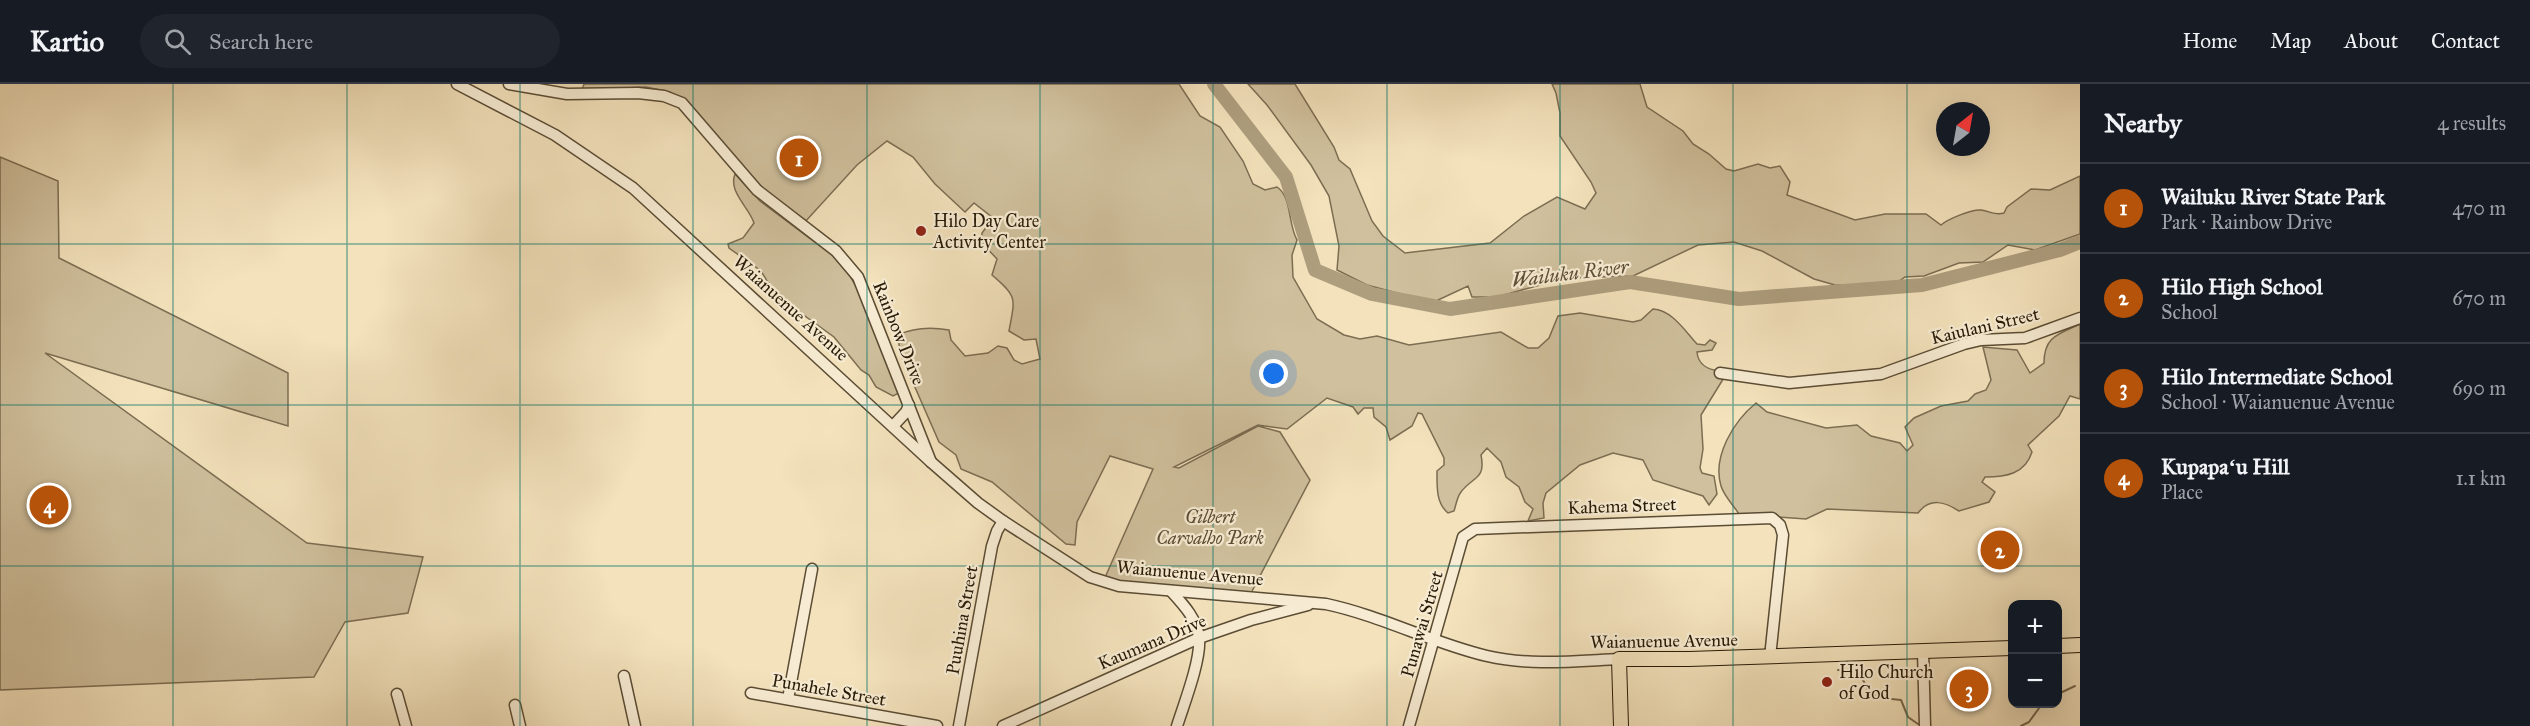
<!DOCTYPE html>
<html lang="en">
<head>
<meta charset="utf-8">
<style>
	body { margin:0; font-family:"IM FELL Great Primer",serif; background:#20242c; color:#f1f3f6 }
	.controls { position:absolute; right:18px; bottom:18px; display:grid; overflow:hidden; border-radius:12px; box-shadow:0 6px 24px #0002 }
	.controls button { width:54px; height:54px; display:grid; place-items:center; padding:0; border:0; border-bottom:2px solid #363941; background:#171b24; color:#f1f3f6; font:30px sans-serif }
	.compass { position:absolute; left:1936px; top:18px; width:54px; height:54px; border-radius:50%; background:#171b24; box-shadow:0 6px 24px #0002; rotate:31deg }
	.you { position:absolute; left:1274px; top:290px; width:21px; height:21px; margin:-15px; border:4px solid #fff; border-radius:50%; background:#1a73e8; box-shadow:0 0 0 9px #1a73e833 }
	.badge { display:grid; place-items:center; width:39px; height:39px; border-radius:50%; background:#b45309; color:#fff; font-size:20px; font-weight:700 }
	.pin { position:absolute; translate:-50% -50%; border:3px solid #fff; box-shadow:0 2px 6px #0006 }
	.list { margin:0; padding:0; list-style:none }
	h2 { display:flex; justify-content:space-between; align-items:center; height:78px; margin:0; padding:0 24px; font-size:26px }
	h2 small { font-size:20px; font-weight:400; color:#9ea1a6 }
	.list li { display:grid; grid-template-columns:39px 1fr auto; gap:18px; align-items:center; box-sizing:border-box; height:90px; padding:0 24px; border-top:2px solid #363941 }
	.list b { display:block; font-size:22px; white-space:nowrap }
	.list p { margin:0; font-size:20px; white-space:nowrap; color:#9ea1a6 }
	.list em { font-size:20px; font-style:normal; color:#9ea1a6 }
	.icon { flex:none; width:33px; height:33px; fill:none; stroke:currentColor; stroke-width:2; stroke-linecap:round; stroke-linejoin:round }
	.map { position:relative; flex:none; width:2080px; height:642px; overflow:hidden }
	header { display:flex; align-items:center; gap:36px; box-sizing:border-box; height:84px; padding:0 30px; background:#171b24; border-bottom:2px solid #363941 }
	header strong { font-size:28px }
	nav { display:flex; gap:33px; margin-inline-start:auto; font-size:21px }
	.search { width:420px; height:54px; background:#20242c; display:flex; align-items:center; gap:15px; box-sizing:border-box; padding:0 21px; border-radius:33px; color:#9ea1a6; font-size:22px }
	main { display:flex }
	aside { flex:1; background:#171b24 }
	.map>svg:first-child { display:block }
	.green { fill:#d0c09d; stroke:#7c6d52; stroke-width:1.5 }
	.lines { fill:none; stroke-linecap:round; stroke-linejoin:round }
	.stream { stroke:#78694e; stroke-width:2 }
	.river { stroke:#ae9e7e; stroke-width:14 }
	.minor-casing { stroke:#5b4c34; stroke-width:13 }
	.major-casing { stroke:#281a07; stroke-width:16 }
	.minor { stroke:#f7ecd3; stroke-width:10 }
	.major { stroke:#f3e2bc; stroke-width:14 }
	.grid { fill:none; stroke:#0f766e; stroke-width:1.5; stroke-opacity:0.55 }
	.poi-dot { fill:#8f2418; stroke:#f7ecd3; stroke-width:2 }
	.labels { text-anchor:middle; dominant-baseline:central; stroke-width:4.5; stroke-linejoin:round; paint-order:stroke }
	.poi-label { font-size:18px; fill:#281a07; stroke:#f7ecd3; text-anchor:start }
	.street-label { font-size:18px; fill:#281a07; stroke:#f7ecd3 }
	.park-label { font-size:18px; font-style:italic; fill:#5a4c34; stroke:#f7ecd3 }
	.water-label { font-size:20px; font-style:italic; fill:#5e4f37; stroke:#f7ecd3 }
</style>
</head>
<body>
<header>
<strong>Kartio</strong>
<div class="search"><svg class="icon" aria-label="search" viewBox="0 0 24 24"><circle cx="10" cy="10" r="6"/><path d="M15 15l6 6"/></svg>Search here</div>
<nav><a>Home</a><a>Map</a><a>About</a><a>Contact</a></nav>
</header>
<main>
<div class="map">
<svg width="2080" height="642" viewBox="0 0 2080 642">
	<rect width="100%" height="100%" fill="#f3e2bc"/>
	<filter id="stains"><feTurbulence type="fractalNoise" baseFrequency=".00333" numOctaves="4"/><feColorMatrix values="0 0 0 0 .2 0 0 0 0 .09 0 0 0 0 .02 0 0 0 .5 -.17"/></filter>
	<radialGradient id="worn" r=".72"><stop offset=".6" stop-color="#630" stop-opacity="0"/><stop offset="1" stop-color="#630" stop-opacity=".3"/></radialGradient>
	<g class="green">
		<path d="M584,0H1179L1200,32L1220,43L1243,77L1253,100L1265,106L1277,103C1292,113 1288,141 1297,156L1292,171L1293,193L1317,235L1344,251L1360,255L1377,252L1409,261L1501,248L1528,264H1538L1549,254L1558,232L1580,229L1633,238L1641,236L1653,225C1672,226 1685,247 1697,260L1705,261L1710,256L1716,259L1712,266L1697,268C1698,281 1709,286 1720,287L1725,292L1701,331L1703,365L1700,384L1702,389L1714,392L1717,410L1709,421L1703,412L1653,396L1643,376L1613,369L1580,381L1546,409L1543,419L1544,434L1528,437L1533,425L1525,418L1519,403L1506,393L1501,378L1487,364L1481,371C1486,396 1473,392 1461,408C1457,413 1456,421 1454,427L1448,429C1436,419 1437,403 1437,387L1444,381V374L1422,330L1418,329L1412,342L1390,356L1386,343L1374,333L1373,324H1364L1358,330L1353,323L1327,314L1287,345L1258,341L1174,383L1179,384L1258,342L1280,348L1310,396L1249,513L1103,498L1153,385L1110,372L1077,438L1075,461L1066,460L992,398L961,385L956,371L939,358L900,269L898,251C915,243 932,243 949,246L951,256L965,272L988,269L998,262L1007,264L1014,276L1022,280L1040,275L1036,255L1024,256L1009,247C1015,214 1018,213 992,191L997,175L981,158L982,149L993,134L974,119L965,128L935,100L913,73L887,57L857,81L804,139L759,102L692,23L670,8L646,3L582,6Z"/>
		<path d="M1248,0H1295L1334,63L1339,76L1350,85L1372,137L1383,152L1405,169L1490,159L1524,132L1557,113L1585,125L1596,109L1591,98L1560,52V29L1556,9L1552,0H1640L1647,23L1683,47L1693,60L1709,70L1726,85L1734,87L1758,80L1770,84L1780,82L1790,98L1787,111L1855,136L1885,130H1926L1941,141C1948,135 1972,125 1981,126C1990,127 1995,132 2004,129L2007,123L2031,105L2050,106L2080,92V150L2035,166L2008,161L1983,178L1959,179L1924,192L1905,193L1898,198L1864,202L1835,201L1814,195L1762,167L1734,158L1698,161L1633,192L1565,194L1497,213H1472L1468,202L1436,217H1427L1367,201L1337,186L1339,162L1329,112L1311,81L1267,21Z"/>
		<polygon points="0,73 58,97 59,174 288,289 288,342 45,269 307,459 423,473 408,529 345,538 314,593 0,606"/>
		<path d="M735,90L760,117L840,177C868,215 883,265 899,309L893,312L876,303L869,291L861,286L834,253L791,222L770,202L761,187L729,164L728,160L743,154L754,139C749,123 728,108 735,90Z"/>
		<path d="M2080,240V315L2070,312L2059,332L2028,361L2032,368C2025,390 2006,393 1985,393L1982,398L1995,408L1989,418L1959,427C1945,418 1930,413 1918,429L1827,425L1806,435L1739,430C1734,422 1724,412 1721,402C1712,372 1734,337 1756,319L1767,328L1826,344L1857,341L1871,352L1900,359L1907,367L1913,361L1905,343L1914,334L1941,322L1968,317L1975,310L1986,306L1991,296L1983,263L2017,266L2030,289L2044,279C2044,252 2059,250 2080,240Z"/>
	</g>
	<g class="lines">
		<g class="stream">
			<polyline points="1838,586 1859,588 1870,610 1882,614 1901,616 1908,633 1918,640"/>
			<polyline points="2058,610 2075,602"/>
			<polyline points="2021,642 2029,638 2042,620"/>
		</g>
		<polyline class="river" points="1214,0 1286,93 1315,186 1372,210 1450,225 1630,198 1739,215 1922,201 2060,166 2080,158"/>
		<defs>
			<g id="minor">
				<path d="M457,0L555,51L633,104L931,378L978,419L1003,437L1090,493L1119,502L1326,520C1382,532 1432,559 1487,572C1530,582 1575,577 1619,575"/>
				<polyline points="509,0 567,10 638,9 664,12 682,19 757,106 836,167 858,193 931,378"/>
				<polyline points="1720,289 1789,299 1881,290 1964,260 1981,256 2025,254 2080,234"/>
				<polyline points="893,342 906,328 909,321"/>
				<path d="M1171,507C1183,520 1198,536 1199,555C1201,576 1184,620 1177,642"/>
				<polyline points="1923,567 1925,642"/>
				<polyline points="624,592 635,642"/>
				<polyline points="751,609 937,642"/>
				<polyline points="397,610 406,642"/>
				<polyline points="788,615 812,485"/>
				<polyline points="515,621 520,642"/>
				<polyline points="959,642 992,462 997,447 1003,437"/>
				<polyline points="1003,642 1199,554 1251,536 1308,521"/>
				<polyline points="1409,642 1463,453 1475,445 1772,434 1780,441 1783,451 1770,573"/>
			</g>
			<g id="major">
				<polyline points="2058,562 2080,561"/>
				<polyline points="1621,642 1619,575 1689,575 2012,564"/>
			</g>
		</defs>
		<use href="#minor" class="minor-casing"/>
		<use href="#major" class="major-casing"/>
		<use href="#minor" class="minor"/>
		<use href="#major" class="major"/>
	</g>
	<path class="grid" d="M173,0V642M347,0V642M520,0V642M693,0V642M867,0V642M1040,0V642M1213,0V642M1387,0V642M1560,0V642M1733,0V642M1907,0V642M0,160H2080M0,321H2080M0,482H2080"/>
	<g class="poi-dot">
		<circle cx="921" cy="147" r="6"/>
		<circle cx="1827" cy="598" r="6"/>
	</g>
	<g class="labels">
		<g class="poi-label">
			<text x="933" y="137">Hilo Day Care<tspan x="933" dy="21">Activity Center</tspan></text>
			<text x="1839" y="588">Hilo Church<tspan x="1839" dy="21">of God</tspan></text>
		</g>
		<g class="street-label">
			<text transform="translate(791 224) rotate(42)">Waianuenue Avenue</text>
			<text transform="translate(1985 242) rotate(-13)">Kaiulani Street</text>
			<text transform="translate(899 249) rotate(68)">Rainbow Drive</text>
			<text transform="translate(1622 422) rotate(-2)">Kahema Street</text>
			<text transform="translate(1190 489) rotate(5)">Waianuenue Avenue</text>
			<text transform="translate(962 536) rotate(-80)">Puuhina Street</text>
			<text transform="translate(1422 540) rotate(-74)">Punawai Street</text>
			<text transform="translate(1664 557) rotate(-1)">Waianuenue Avenue</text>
			<text transform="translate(1152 558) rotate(-23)">Kaumana Drive</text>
			<text transform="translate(829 606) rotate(10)">Punahele Street</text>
		</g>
		<g class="park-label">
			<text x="1210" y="433">Gilbert<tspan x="1210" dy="21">Carvalho Park</tspan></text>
		</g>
		<g class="water-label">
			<text transform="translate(1570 189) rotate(-7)">Wailuku River</text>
		</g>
	</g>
	<rect width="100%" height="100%" filter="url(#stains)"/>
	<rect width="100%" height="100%" fill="url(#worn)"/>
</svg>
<div class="controls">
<button>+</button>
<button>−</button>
</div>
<svg class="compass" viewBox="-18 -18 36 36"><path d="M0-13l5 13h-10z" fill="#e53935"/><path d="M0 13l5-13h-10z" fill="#9ea1a6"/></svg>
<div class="you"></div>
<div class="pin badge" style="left:799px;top:74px">1</div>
<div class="pin badge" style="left:2000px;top:466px">2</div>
<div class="pin badge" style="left:1969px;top:605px">3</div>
<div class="pin badge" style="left:49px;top:421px">4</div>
</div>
<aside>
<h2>Nearby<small>4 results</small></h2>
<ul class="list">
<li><span class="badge">1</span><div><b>Wailuku River State Park</b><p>Park · Rainbow Drive</p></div><em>470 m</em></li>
<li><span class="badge">2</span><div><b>Hilo High School</b><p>School</p></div><em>670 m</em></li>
<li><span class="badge">3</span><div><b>Hilo Intermediate School</b><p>School · Waianuenue Avenue</p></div><em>690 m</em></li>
<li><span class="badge">4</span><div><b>Kupapaʻu Hill</b><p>Place</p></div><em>1.1 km</em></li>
</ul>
</aside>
</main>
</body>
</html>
